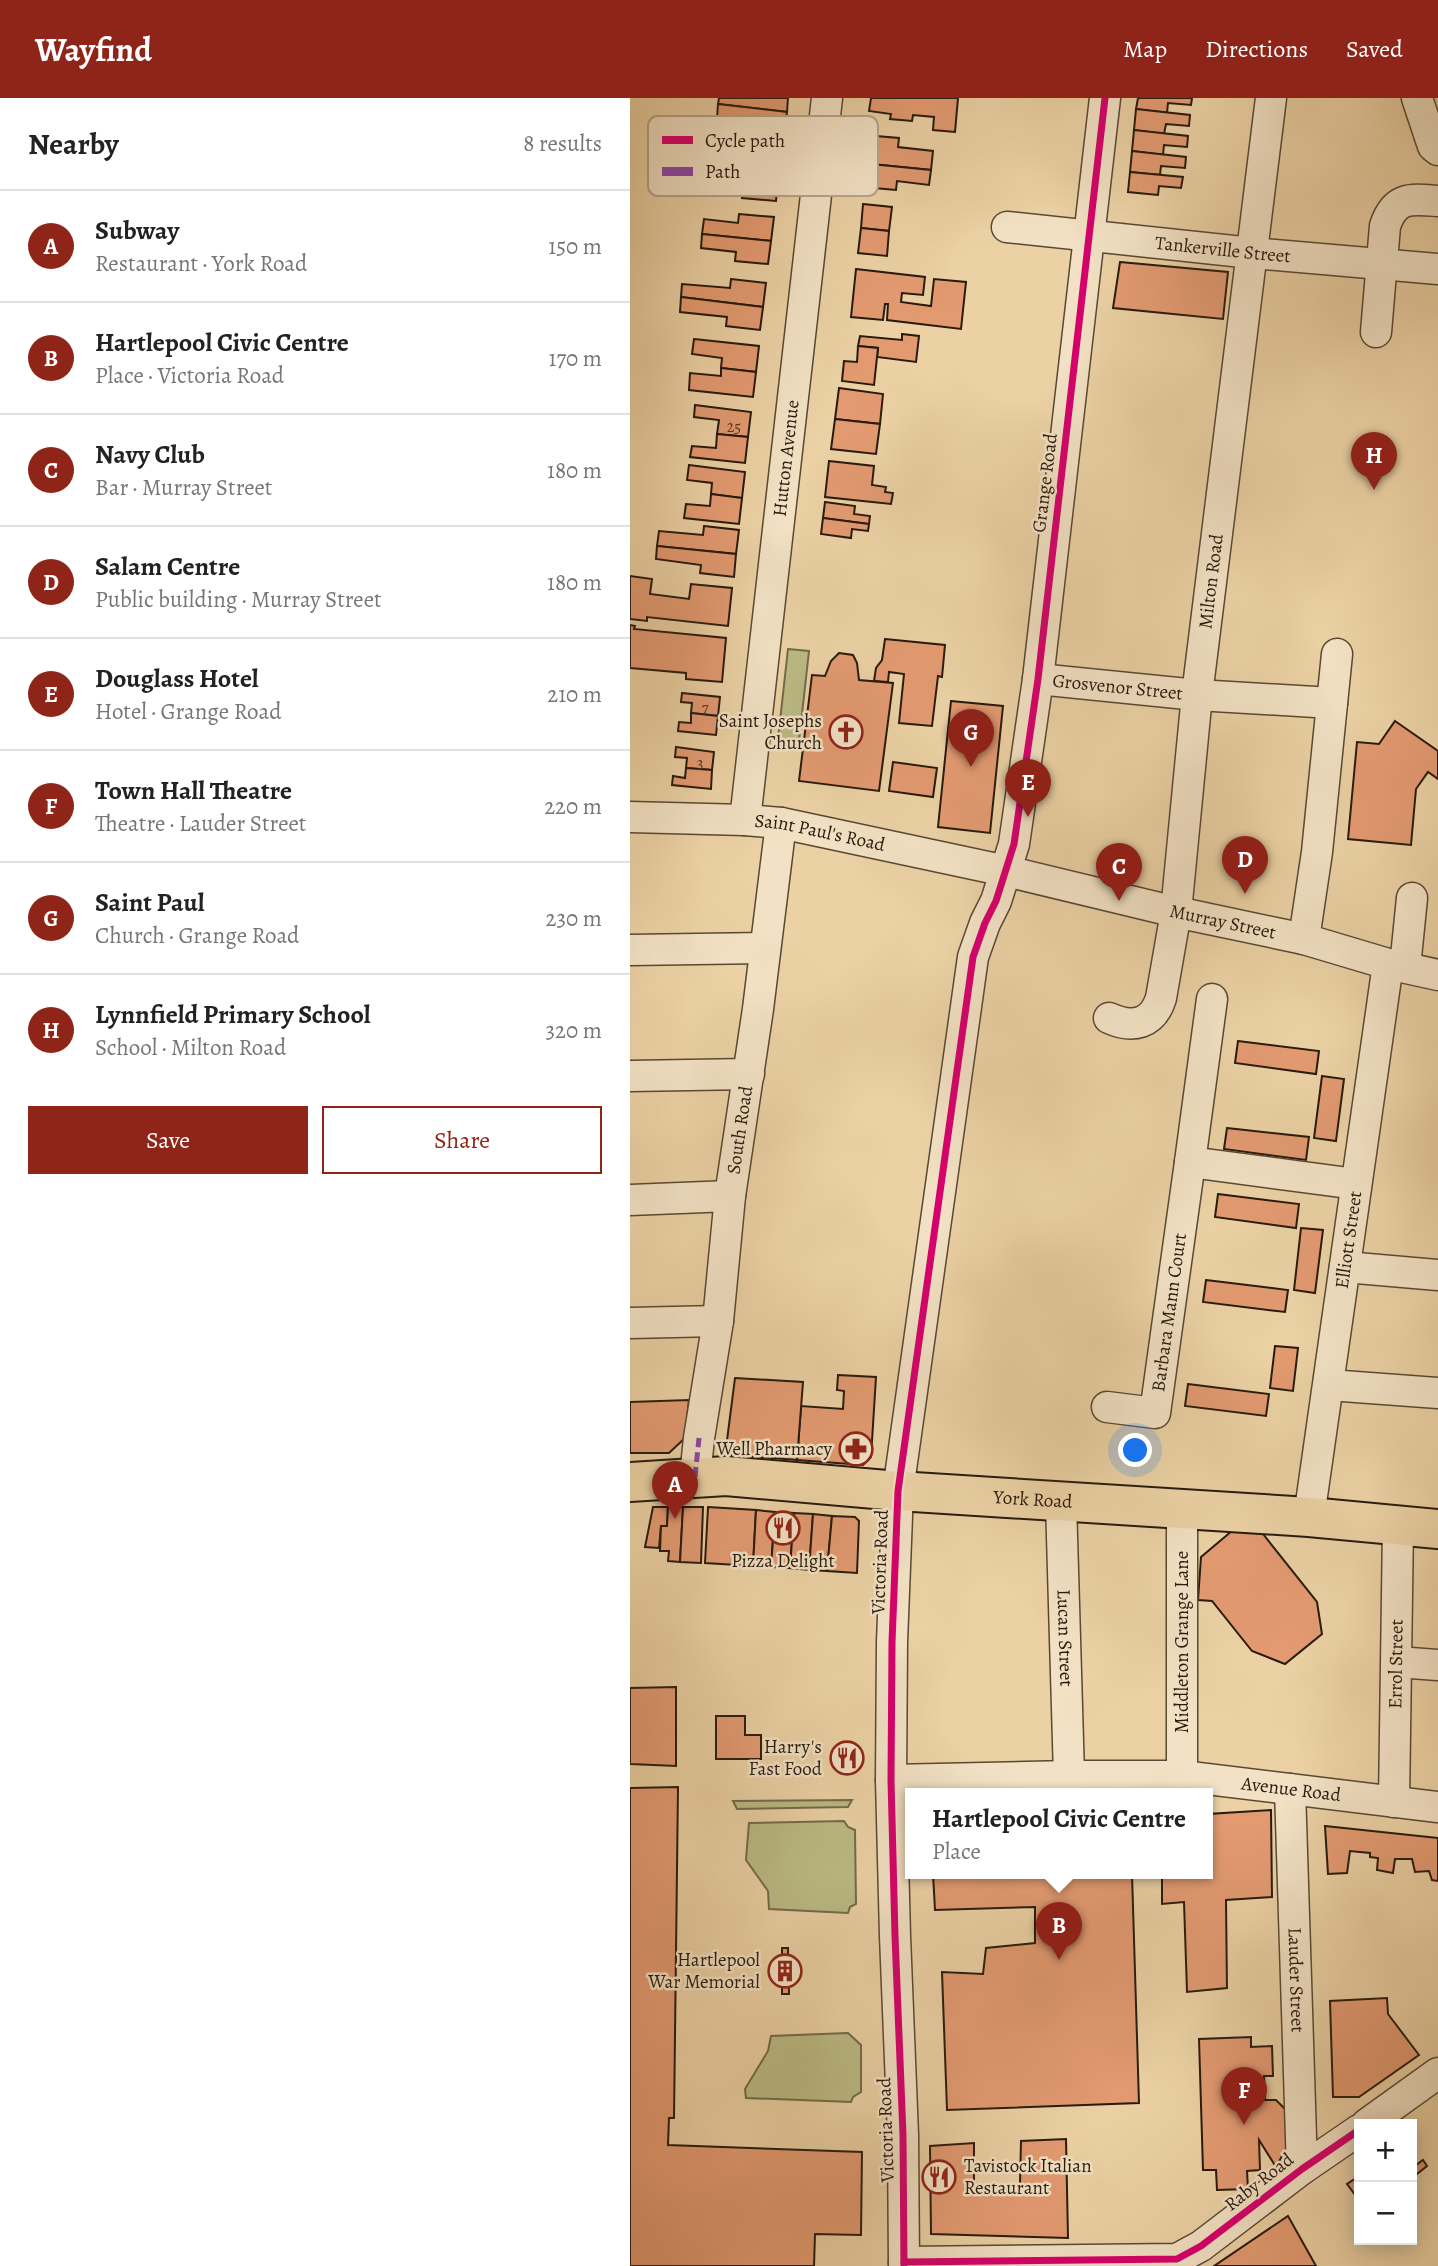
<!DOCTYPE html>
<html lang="en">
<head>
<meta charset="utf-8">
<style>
	body { margin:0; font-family:Alegreya,serif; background:#f6f6f6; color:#222 }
	.controls { position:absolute; right:21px; bottom:21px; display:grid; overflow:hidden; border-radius:0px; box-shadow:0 4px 18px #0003 }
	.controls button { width:63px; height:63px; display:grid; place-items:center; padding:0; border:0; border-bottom:2px solid #e0e0e0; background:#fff; color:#222; font:35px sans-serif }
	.you { position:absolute; left:506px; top:1353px; width:24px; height:24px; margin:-18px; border:5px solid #fff; border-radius:50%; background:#1a73e8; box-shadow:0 0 0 10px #1a73e833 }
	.badge { display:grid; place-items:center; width:46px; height:46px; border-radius:50%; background:#8f2418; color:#fff; font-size:23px; font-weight:700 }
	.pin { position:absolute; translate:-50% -58px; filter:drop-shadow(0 2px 4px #0008) }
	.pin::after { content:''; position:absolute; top:37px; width:24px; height:21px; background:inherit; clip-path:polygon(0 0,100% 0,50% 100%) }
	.popup { position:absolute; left:275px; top:1690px; width:308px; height:91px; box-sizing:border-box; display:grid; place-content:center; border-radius:0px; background:#fff; filter:drop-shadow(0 2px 5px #0005); font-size:23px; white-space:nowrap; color:#767676 }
	.popup b { font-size:26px; color:#222 }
	.popup::after { content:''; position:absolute; left:50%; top:100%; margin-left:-14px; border:14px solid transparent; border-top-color:#fff }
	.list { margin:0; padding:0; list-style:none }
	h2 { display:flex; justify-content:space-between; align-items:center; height:91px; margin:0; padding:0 28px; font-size:30px }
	h2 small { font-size:23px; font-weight:400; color:#767676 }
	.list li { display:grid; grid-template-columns:46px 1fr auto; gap:21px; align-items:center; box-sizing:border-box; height:112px; padding:0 28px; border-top:2px solid #e0e0e0 }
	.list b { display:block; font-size:26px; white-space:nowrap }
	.list p { margin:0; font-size:23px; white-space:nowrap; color:#767676 }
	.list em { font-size:23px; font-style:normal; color:#767676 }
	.actions { display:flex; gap:14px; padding:21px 28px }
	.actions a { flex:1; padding:16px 0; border:2px solid #8f2418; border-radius:0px; text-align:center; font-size:24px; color:#8f2418 }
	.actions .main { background:#8f2418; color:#fff }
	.map { position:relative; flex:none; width:808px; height:2168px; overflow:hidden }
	header { display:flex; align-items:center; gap:42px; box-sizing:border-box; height:98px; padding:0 35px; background:#8f2418; color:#fff }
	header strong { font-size:33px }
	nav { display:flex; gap:38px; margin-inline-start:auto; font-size:24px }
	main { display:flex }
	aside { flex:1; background:#fff }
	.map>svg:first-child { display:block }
	.green { fill:#bbba84; stroke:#726a49; stroke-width:2 }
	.building { fill:#e39a71; stroke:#281a0e; stroke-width:2 }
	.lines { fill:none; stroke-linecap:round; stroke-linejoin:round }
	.minor-casing { stroke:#594834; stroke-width:33 }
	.major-casing { stroke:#281a0e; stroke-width:42 }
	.minor { stroke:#f2e1c4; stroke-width:30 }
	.major { stroke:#ebd1a4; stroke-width:38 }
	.quiet { stroke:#8e44ad; stroke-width:5; stroke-dasharray:10 5; stroke-linecap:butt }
	.cycleway-casing { stroke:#f2e1c4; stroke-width:11 }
	.cycleway { stroke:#d6006c; stroke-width:7 }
	.labels { text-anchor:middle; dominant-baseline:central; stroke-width:5; stroke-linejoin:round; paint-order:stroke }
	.number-label { font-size:16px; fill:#573a27 }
	.street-label { font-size:19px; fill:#281a0e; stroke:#f2e1c4 }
	.poi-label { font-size:19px; fill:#281a0e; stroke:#f2e1c4; text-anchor:end }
	.key { fill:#f2e1c4; stroke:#b5a58d; stroke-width:2 }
	.key-label { font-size:19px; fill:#281a0e }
</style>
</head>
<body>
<header>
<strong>Wayfind</strong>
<nav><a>Map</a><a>Directions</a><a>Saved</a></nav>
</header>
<main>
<aside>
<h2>Nearby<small>8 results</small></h2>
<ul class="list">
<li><span class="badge">A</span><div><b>Subway</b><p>Restaurant · York Road</p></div><em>150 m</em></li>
<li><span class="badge">B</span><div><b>Hartlepool Civic Centre</b><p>Place · Victoria Road</p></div><em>170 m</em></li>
<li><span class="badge">C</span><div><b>Navy Club</b><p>Bar · Murray Street</p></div><em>180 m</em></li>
<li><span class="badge">D</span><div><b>Salam Centre</b><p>Public building · Murray Street</p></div><em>180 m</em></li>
<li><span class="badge">E</span><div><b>Douglass Hotel</b><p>Hotel · Grange Road</p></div><em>210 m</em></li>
<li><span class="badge">F</span><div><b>Town Hall Theatre</b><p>Theatre · Lauder Street</p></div><em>220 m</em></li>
<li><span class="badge">G</span><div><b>Saint Paul</b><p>Church · Grange Road</p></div><em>230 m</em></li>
<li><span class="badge">H</span><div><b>Lynnfield Primary School</b><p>School · Milton Road</p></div><em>320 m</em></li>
</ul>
<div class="actions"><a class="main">Save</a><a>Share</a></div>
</aside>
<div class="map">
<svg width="808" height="2168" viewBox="0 0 808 2168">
	<rect width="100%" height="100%" fill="#ebd1a4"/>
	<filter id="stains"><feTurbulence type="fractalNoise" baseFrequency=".00286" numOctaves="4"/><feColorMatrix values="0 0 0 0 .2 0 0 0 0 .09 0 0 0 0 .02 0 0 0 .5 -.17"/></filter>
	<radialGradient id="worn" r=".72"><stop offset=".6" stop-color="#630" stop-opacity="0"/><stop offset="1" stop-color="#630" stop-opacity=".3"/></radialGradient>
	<g class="green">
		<polygon points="158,551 179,553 168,652 147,650"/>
		<polygon points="222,1702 218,1709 107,1711 103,1703"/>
		<polygon points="214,1723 218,1729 225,1732 226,1806 220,1809 218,1815 139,1811 138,1793 116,1762 119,1725"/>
		<polygon points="218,1935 231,1947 231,1994 223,1999 221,2004 116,2000 115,1991 138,1953 141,1938"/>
	</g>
	<g class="building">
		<polygon points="89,0 158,0 157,14 88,6"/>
		<polygon points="241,0 328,0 325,34 303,32 304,19 283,17 282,23 260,21 261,16 239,13"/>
		<polygon points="508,0 562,0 561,7 538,5 537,15 506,11"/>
		<polygon points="88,6 157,14 154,36 120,33 121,24 87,20"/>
		<polygon points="506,11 560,17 559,28 536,26 534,36 504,32"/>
		<polygon points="504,32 558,38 557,49 534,47 533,57 502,53"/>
		<polygon points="234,37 269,40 268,49 303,53 301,72 231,65"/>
		<polygon points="116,53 151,57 148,80 80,73 81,58 115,62"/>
		<polygon points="502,53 556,59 555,70 531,68 530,77 500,74"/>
		<polygon points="231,65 301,72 299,87 267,83 266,92 244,90 245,84 229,82"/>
		<polygon points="80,73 148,80 146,103 112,100 113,91 78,87"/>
		<polygon points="500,74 553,79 551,90 529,88 528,97 498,94"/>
		<polygon points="233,106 262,109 259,133 231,130"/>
		<polygon points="109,116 144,119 141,143 72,136 74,121 108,125"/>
		<polygon points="231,130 259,133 257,158 228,155"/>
		<polygon points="72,136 141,143 138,166 105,163 106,154 71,150"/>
		<polygon points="490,164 598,174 593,221 483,210"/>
		<polygon points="226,171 295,179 293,197 272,195 271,204 301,208 304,181 336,184 331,231 257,222 258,206 255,206 253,222 221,219"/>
		<polygon points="101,181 136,185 133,209 51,199 52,186 100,190"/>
		<polygon points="51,199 133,209 130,232 96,228 97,219 50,214"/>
		<polygon points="272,236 289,238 286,264 247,259 248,250 228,248 230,238 272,242"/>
		<polygon points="64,241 129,248 126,274 91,270 92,260 62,256"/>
		<polygon points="228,248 248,250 244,287 212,283 214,263 227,264"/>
		<polygon points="91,270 126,274 123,299 59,292 60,275 91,278"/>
		<polygon points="209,290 253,296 250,326 205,321"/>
		<polygon points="65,307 121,314 118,339 87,336 89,322 64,319"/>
		<polygon points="205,321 250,326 246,356 201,351"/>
		<polygon points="87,336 118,339 115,365 60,359 62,348 86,350"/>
		<polygon points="199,363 244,368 242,387 256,389 255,394 263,395 261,406 195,399"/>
		<polygon points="59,367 115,374 112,400 81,396 82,385 57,382"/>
		<polygon points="81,396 112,400 109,426 54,420 56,406 80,408"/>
		<polygon points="195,404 225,408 224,416 240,418 239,426 193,420"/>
		<polygon points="193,420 239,426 238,433 222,431 221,440 191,436"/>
		<polygon points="74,428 109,432 106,456 27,448 29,433 73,437"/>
		<polygon points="27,448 106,456 104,479 70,475 71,467 26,461"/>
		<polygon points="0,478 22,481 20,496 59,501 61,486 102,490 98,528 17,519 17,523 0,521"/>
		<polygon points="0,527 5,528 4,531 96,540 92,584 56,581 56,575 0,570"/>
		<polygon points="255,541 315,547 312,579 308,578 302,628 269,625 274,576 259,574 258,584 244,583 246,570 252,562"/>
		<polygon points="209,555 223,557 227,565 229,582 263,585 249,693 169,683 182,577 195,578 201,563"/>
		<polygon points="52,595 90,599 88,618 61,615 62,605 51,604"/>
		<polygon points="321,603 373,608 360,735 308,729"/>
		<polygon points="61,615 88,618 86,637 48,633 49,624 61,625"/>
		<polygon points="765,623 808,653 808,681 798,674 786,691 781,747 718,741 727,644 749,646"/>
		<polygon points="46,649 84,654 82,672 56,670 57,660 45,659"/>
		<polygon points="263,664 307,670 303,699 259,693"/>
		<polygon points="56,670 82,672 81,691 42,687 43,678 55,680"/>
		<polygon points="608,943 689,953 686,976 605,965"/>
		<polygon points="692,978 714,981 706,1043 684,1040"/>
		<polygon points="597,1030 679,1039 676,1062 594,1051"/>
		<polygon points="588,1096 669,1106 666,1130 585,1119"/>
		<polygon points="671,1130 693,1132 685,1195 664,1192"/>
		<polygon points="576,1182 658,1192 655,1214 573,1204"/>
		<polygon points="645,1248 668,1250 663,1293 640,1290"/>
		<polygon points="208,1277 246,1279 241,1359 233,1367 167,1362 171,1308 213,1311 214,1293 207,1292"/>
		<polygon points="105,1280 173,1284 167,1362 101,1357 96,1350"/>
		<polygon points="558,1286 639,1296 636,1318 555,1308"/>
		<polygon points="59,1302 55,1340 39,1355 0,1355 0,1304"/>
		<polygon points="23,1409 38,1409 37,1428 31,1428 29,1450 15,1449"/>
		<polygon points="38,1409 53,1409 50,1464 38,1463 39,1453 30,1453 31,1428 37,1428"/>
		<polygon points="53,1409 73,1409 71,1465 50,1464"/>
		<polygon points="78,1409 126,1412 123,1468 75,1465"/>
		<polygon points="126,1412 145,1414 141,1469 123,1468"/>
		<polygon points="145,1414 164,1415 160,1470 141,1469"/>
		<polygon points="164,1415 183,1416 179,1472 160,1470"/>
		<polygon points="183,1416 202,1418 197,1473 179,1472"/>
		<polygon points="202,1418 225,1419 229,1423 227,1475 197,1473"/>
		<polygon points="603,1432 633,1436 687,1504 692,1536 655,1566 622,1553 582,1503 568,1502 571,1459"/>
		<polygon points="46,1589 46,1668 0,1666 0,1590"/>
		<polygon points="86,1618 115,1618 115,1637 131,1637 131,1661 86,1661"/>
		<polygon points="48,1689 44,2020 39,2020 38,2047 232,2054 231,2137 185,2136 184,2168 0,2168 0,1690"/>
		<polygon points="641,1712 642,1799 596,1802 597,1890 557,1894 554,1804 532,1806 532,1776 578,1776 578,1716"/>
		<polygon points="695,1728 808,1740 808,1783 802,1782 799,1773 785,1774 782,1761 765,1761 763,1775 747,1772 748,1760 740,1759 740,1755 720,1753 717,1775 698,1776"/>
		<polygon points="303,1776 502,1776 509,2005 317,2012 312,1874 353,1876 356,1850 405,1845 405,1809 305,1812"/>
		<polygon points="152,1850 158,1850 159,1896 152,1896"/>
		<polygon points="757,1900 758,1916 789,1957 729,1999 703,1999 700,1903"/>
		<polygon points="621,1939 621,1949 642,1948 643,1978 634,1978 635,2002 646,2002 656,2012 657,2049 646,2069 629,2042 630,2072 617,2073 618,2091 587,2092 586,2072 573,2072 569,1941"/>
		<polygon points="436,2041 438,2140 301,2136 300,2048 344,2045 344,2090 390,2086 391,2043"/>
		<polygon points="793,2062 797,2068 782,2080 782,2070"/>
		<polygon points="729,2078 729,2102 717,2086"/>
		<polygon points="658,2118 686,2168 584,2168"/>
	</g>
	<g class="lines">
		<defs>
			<g id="minor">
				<polyline points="787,0 803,48 808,52"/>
				<path id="s1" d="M377,129L622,155L808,171"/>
				<path d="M746,234L755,128C765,98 781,101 808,103"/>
				<path id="s2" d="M408,581L567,597L702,605"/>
				<path id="s3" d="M0,719L115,722L151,725L376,773L546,814L674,841L758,866L808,877"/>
				<path id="s4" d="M115,722L197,0"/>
				<polyline points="674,841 687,754 707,556"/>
				<polyline points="0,852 135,850"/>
				<polyline points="775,869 782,800"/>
				<path id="s5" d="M479,920C503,931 523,926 531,900L546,814L567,597L641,0"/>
				<polyline points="0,978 119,976"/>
				<polyline points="560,1064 582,901"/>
				<polyline points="0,1102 100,1098"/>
				<polyline points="715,1169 808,1177"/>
				<polyline points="0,1225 88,1223"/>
				<polyline points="699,1287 808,1295"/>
				<path id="s6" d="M477,1309L525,1315L560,1064L726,1086"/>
				<path id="s7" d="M65,1379L69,1340L88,1223L100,1098L128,911L151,725"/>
				<path id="s8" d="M431,1404L439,1678"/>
				<path id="s9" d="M679,1419L758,866"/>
				<polyline points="767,1564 808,1567"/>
				<polyline points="552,1678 552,1410"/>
				<path id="s10" d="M261,1682L439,1678H552L808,1709"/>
				<path id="s11" d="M660,1691L672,2071"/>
				<path id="s12" d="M764,1704L768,1428"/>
				<polyline points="737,2026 808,1975"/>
				<polyline points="274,2164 547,2161 571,2148 672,2071 729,2032"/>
				<polyline points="274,2168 273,2037 265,1838 261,1682 262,1544 268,1393 343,859 355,825 366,803 384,746 408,581 475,0"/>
			</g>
			<g id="major">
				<path id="s13" d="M0,1384L96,1378L268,1393L679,1419L808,1431"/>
			</g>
		</defs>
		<use href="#minor" class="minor-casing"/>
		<use href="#major" class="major-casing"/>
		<use href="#minor" class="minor"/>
		<use href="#major" class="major"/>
		<polyline class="quiet" points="65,1379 69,1340"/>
		<defs>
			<g id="cycleway">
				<polyline points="274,2164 547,2161 571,2148 672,2071 729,2032"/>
				<polyline points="274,2168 273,2037 265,1838 261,1682 262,1544 268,1393 343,859 355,825 366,803 384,746 408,581 475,0"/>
			</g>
		</defs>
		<use href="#cycleway" class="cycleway-casing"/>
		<use href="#cycleway" class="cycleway"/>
	</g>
	<defs>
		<symbol id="church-ring" viewBox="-11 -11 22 22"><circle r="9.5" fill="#f2e1c4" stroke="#8f2418" stroke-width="1.5"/><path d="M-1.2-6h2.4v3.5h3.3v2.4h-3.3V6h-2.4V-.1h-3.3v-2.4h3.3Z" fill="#8f2418"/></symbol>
		<symbol id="pharmacy-ring" viewBox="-11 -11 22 22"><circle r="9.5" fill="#f2e1c4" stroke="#8f2418" stroke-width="1.5"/><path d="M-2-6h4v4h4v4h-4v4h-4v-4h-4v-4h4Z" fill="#8f2418"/></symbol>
		<symbol id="restaurant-ring" viewBox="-11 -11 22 22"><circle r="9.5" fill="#f2e1c4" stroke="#8f2418" stroke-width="1.5"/><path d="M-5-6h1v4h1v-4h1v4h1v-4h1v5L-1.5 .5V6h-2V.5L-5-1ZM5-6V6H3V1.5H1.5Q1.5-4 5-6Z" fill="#8f2418"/></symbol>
		<symbol id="building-ring" viewBox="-11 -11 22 22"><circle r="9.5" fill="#f2e1c4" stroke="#8f2418" stroke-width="1.5"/><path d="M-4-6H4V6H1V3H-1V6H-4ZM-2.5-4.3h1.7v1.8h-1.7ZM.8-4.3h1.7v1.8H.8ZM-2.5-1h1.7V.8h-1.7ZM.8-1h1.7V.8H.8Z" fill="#8f2418"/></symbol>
	</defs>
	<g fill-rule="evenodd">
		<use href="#church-ring" x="197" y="615" width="38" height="38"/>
		<use href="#pharmacy-ring" x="207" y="1332" width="38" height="38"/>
		<use href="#restaurant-ring" x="134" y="1411" width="38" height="38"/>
		<use href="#restaurant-ring" x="198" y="1641" width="38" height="38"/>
		<use href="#building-ring" x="136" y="1854" width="38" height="38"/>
		<use href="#restaurant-ring" x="290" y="2060" width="38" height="38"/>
	</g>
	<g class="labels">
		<g class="number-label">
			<text x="104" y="329">25</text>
			<text x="75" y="610">7</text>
			<text x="70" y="665">3</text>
		</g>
		<g class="street-label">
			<text stroke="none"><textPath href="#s1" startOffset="217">Tankerville Street</textPath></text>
			<text stroke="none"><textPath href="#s4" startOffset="364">Hutton Avenue</textPath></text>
			<text transform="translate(415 385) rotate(-83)">Grange Road</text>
			<text stroke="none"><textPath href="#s5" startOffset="485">Milton Road</textPath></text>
			<text stroke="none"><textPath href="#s2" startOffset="80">Grosvenor Street</textPath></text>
			<text stroke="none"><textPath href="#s3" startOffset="191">Saint Paul's Road</textPath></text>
			<text stroke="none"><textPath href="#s3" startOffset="604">Murray Street</textPath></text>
			<text stroke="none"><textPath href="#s7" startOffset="350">South Road</textPath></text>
			<text stroke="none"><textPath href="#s9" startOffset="280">Elliott Street</textPath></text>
			<text stroke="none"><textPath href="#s6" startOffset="150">Barbara Mann Court</textPath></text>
			<text stroke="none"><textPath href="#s13" startOffset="404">York Road</textPath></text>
			<text transform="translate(250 1464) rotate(-88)">Victoria Road</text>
			<text stroke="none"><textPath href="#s8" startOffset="136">Lucan Street</textPath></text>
			<text transform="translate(552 1544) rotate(-90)">Middleton Grange Lane</text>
			<text stroke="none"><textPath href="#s12" startOffset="138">Errol Street</textPath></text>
			<text stroke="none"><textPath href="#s10" startOffset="401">Avenue Road</textPath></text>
			<text stroke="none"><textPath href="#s11" startOffset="191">Lauder Street</textPath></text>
			<text transform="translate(256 2032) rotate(-92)">Victoria Road</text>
			<text transform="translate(629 2084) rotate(-38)">Raby Road</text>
		</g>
		<g class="poi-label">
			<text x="192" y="623">Saint Josephs<tspan x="192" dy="22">Church</tspan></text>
			<text x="202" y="1351">Well Pharmacy</text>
			<text x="153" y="1463" text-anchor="middle">Pizza Delight</text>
			<text x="192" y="1649">Harry's<tspan x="192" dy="22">Fast Food</tspan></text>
			<text x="130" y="1862">Hartlepool<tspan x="130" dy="22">War Memorial</tspan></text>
			<text x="334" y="2068" text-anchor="start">Tavistock Italian<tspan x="334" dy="22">Restaurant</tspan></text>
		</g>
	</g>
	<rect x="18" y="18" width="230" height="80" rx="10" class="key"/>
	<rect x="32" y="38" width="31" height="8" fill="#d6006c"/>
	<rect x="32" y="69" width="31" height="9" fill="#8e44ad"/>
	<g class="key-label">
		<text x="75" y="49">Cycle path</text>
		<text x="75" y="80">Path</text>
	</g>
	<rect width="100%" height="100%" filter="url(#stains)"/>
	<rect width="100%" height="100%" fill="url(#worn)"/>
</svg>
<div class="controls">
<button>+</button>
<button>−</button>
</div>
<div class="you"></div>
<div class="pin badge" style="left:45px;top:1421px">A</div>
<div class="pin badge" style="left:429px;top:1862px">B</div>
<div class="popup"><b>Hartlepool Civic Centre</b>Place</div>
<div class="pin badge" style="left:489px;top:803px">C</div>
<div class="pin badge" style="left:615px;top:796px">D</div>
<div class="pin badge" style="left:398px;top:719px">E</div>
<div class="pin badge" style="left:614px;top:2027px">F</div>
<div class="pin badge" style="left:341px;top:669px">G</div>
<div class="pin badge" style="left:744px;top:392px">H</div>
</div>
</main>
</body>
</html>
